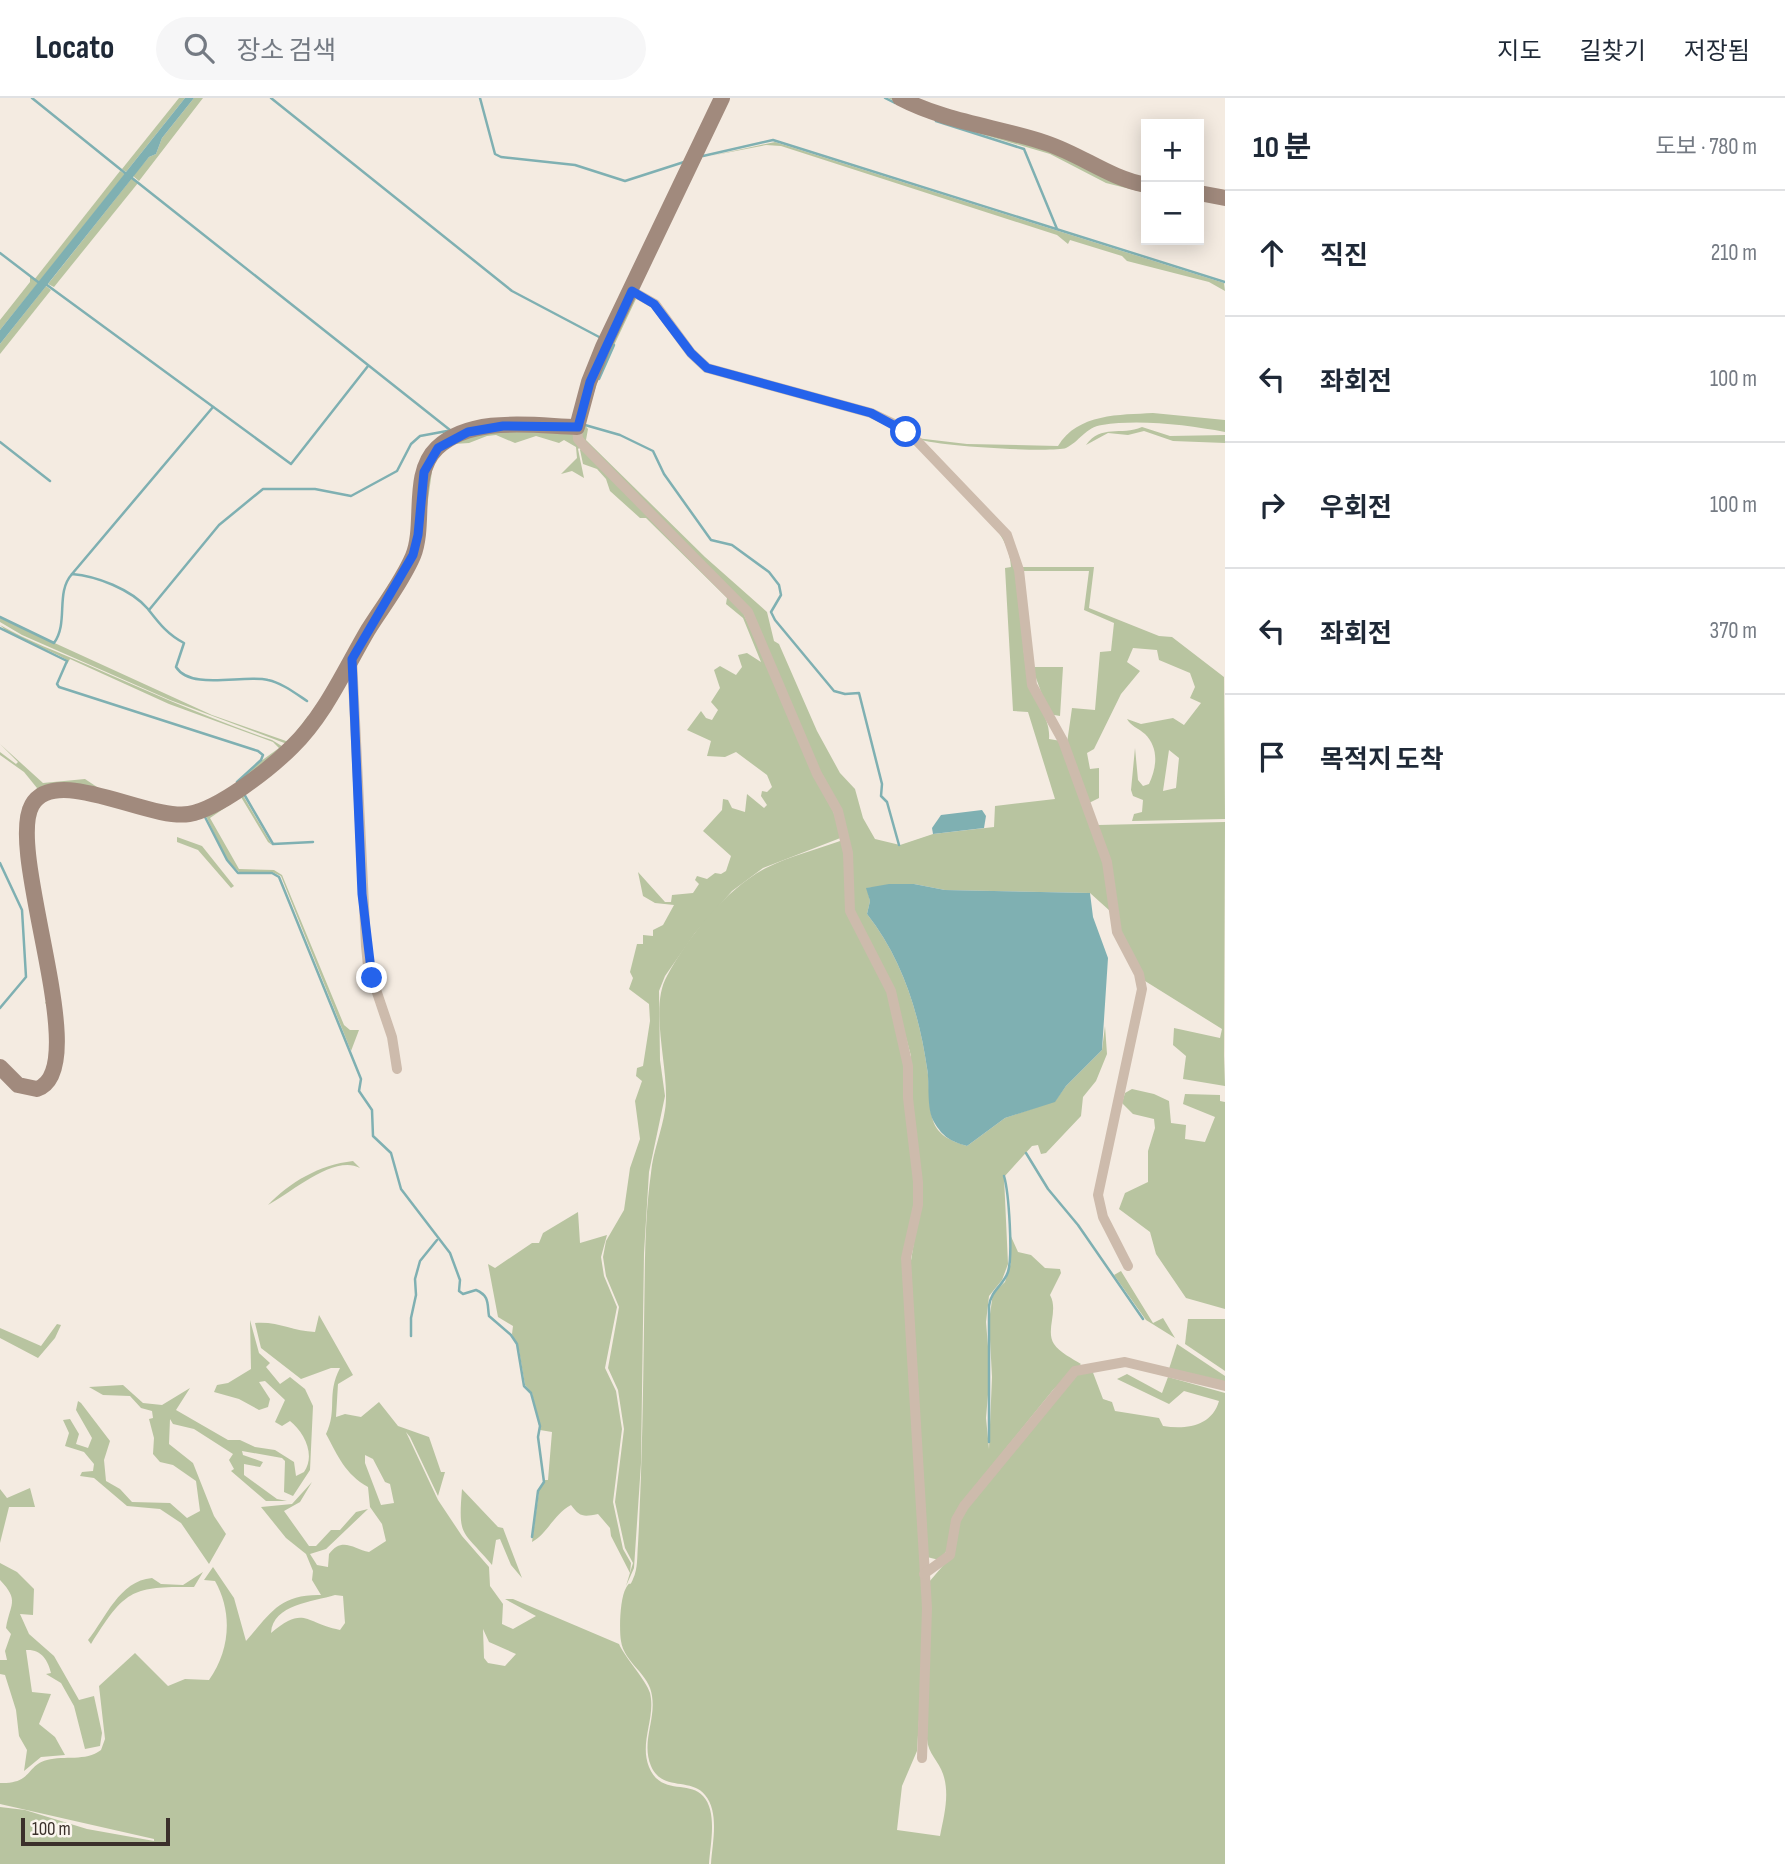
<!DOCTYPE html>
<html lang="ko">
<head>
<meta charset="utf-8">
<style>
	body { margin:0; font-family:"Sofia Sans Condensed","Noto Sans KR",sans-serif; background:#f6f6f7; color:#1f2937 }
	.controls { position:absolute; right:21px; top:21px; display:grid; overflow:hidden; border-radius:0px; box-shadow:0 4px 18px #0003 }
	.controls button { width:63px; height:63px; display:grid; place-items:center; padding:0; border:0; border-bottom:2px solid #e0e1e3; background:#fff; color:#1f2937; font:35px sans-serif }
	.scale { position:absolute; left:21px; bottom:18px; width:149px; box-sizing:border-box; padding-left:7px; border:4px solid #3b302b; border-top:0; font-size:19px; line-height:24px; white-space:nowrap; color:#3b302b; -webkit-text-stroke:5px #fbf5ee; paint-order:stroke }
	.stop { position:absolute; width:21px; height:21px; margin:-16px; border:5px solid #2563eb; border-radius:50%; background:#fff }
	.stop.end { background:#2563eb; border-color:#fff; box-shadow:0 2px 7px #0008 }
	.list { margin:0; padding:0; list-style:none }
	h2 { display:flex; justify-content:space-between; align-items:center; height:91px; margin:0; padding:0 28px; font-size:30px }
	h2 small { font-size:23px; font-weight:400; color:#747a83 }
	.list li { display:grid; grid-template-columns:46px 1fr auto; gap:21px; align-items:center; box-sizing:border-box; height:126px; padding:0 28px; border-top:2px solid #e0e1e3 }
	.list b { display:block; font-size:26px; white-space:nowrap }
	.list em { font-size:23px; font-style:normal; color:#747a83 }
	.icon { flex:none; width:38px; height:38px; fill:none; stroke:currentColor; stroke-width:2; stroke-linecap:round; stroke-linejoin:round }
	.map { position:relative; flex:none; width:1225px; height:1766px; overflow:hidden }
	header { display:flex; align-items:center; gap:42px; box-sizing:border-box; height:98px; padding:0 35px; background:#fff; border-bottom:2px solid #e0e1e3 }
	header strong { font-size:33px }
	nav { display:flex; gap:38px; margin-inline-start:auto; font-size:24px }
	.search { width:490px; height:63px; background:#f6f6f7; display:flex; align-items:center; gap:18px; box-sizing:border-box; padding:0 24px; border-radius:38px; color:#747a83; font-size:26px }
	main { display:flex }
	aside { flex:1; background:#fff }
	.map>svg:first-child { display:block }
	.green { fill:#b8c4a0; fill-rule:evenodd }
	.water { fill:#7fb0b2 }
	.lines { fill:none; stroke-linecap:round; stroke-linejoin:round }
	.stream { stroke:#7fb0b2; stroke-width:2.5 }
	.street { stroke:#cdbbac; stroke-width:10 }
	.secondary { stroke:#a18a7d; stroke-width:16 }
	.route { stroke:#2563eb; stroke-width:9 }
</style>
</head>
<body>
<header>
<strong>Locato</strong>
<div class="search"><svg class="icon" aria-label="search" viewBox="0 0 24 24"><circle cx="10" cy="10" r="6"/><path d="M15 15l6 6"/></svg>장소 검색</div>
<nav><a>지도</a><a>길찾기</a><a>저장됨</a></nav>
</header>
<main>
<div class="map">
<svg width="1225" height="1766" viewBox="0 0 1225 1766">
	<rect width="100%" height="100%" fill="#f4ebe1"/>
	<g class="green">
		<polygon points="179,0 185,0 126,74 122,71"/>
		<polygon points="194,0 203,0 139,83 133,78 149,59 156,56 162,40"/>
		<polygon points="888,0 898,0 1051,51 1146,89 1146,95 1106,85 1050,56 940,24"/>
		<polygon points="775,44 1224,185 1225,193 1209,184 1127,163 1122,158 1070,142 1068,146 1057,137 781,48 766,47 710,58"/>
		<polygon points="120,73 125,76 39,184 34,182"/>
		<polygon points="132,80 138,85 54,189 48,186"/>
		<polygon points="30,178 38,185 0,232 0,222 30,184"/>
		<polygon points="46,188 51,192 0,256 0,246"/>
		<path d="M631,199C663,197 683,257 710,273L871,316C905,330 1002,418 1012,453C1024,494 1019,539 1028,581C1033,602 1051,619 1049,641L1061,643L1103,757L1110,813L1090,795L945,792L914,786L867,790L870,803L867,816C902,860 919,915 927,970C930,986 928,1004 932,1019C936,1037 951,1043 967,1048L1005,1020L1055,1003L1066,988L1102,952L1105,928L1107,956L1096,983L1083,999L1081,1018L1046,1055L1041,1056L1038,1047L1032,1048L1004,1079L1008,1166L1002,1182L989,1198L986,1224L990,1273L986,1320L989,1351L992,1279L989,1223L993,1195L1005,1184L1011,1165L1009,1134L1018,1154L1031,1157L1045,1170L1060,1171L1061,1175L1050,1197C1059,1213 1045,1232 1054,1246C1059,1254 1073,1261 1081,1266L1053,1292L963,1403L953,1426L949,1450L939,1462L927,1459L909,1175L922,1094L911,1000V958L893,891L854,812L850,751L840,711L816,667L752,515L581,340C573,310 617,229 631,199ZM636,201C670,206 679,257 706,273L871,317L907,339L994,428C1004,441 1010,453 1011,469L1005,470L1013,613L1028,614L1055,701L995,708L994,729L933,736L900,747L875,741L863,720L855,691L840,675L817,633L779,546L774,543L767,514L705,459L586,342L588,331L584,326L599,279Z"/>
		<path d="M1153,315L1225,322V334C1188,327 1139,321 1102,327C1086,329 1079,344 1066,350C1052,355 928,348 916,340L967,346L1058,348C1078,315 1120,317 1153,315Z"/>
		<path d="M532,328L574,333L581,348L578,351L584,380L572,373L561,376L577,360L576,349L564,342L559,345L536,338L515,345L496,337L487,338L469,345L454,346L434,359L421,452L391,509L386,507C397,489 412,470 418,450C425,426 421,399 426,374C434,332 497,327 532,328Z"/>
		<path d="M1142,329L1170,338L1225,337V345L1173,343L1144,333L1128,337L1108,335L1086,347C1101,326 1121,338 1142,329Z"/>
		<polygon points="582,349 740,508 826,695 843,739 763,770 732,793 695,835 665,878 659,893 660,962 665,998 649,1074 644,1155 641,1365 634,1470 626,1488 633,1465 625,1450 615,1404 624,1331 618,1292 608,1270 619,1209 606,1178 603,1159 606,1143 624,1112 630,1070 640,1041 635,1003 642,983 636,978 637,970 643,968 650,923 649,906 629,891 633,880 630,874 637,846 643,846 643,837 653,838 653,832 663,827 674,807 655,805 643,798 638,774 665,804 671,804 672,797 693,795 699,786 695,782 697,778 707,781 715,775 721,776 726,773 731,758 703,733 722,712 723,701 728,702 732,710 745,714 747,696 764,710 767,707 761,698 762,693 767,694 772,689 767,677 736,654 725,659 707,658 711,643 687,632 701,613 706,620 712,622 718,612 711,604 720,590 714,572 720,568 736,577 742,569 738,557 747,555 761,564 743,520 726,506 727,500 646,420 640,420 610,393 606,381 597,371 583,366 580,352"/>
		<path d="M1020,469H1094L1089,510L1159,538L1172,539L1224,579L1225,721L1132,723L1134,716L1142,714L1143,702L1133,698L1131,692L1135,650L1138,682L1143,688L1149,686C1157,669 1159,650 1145,636C1138,630 1131,628 1127,621L1141,626L1173,620L1184,627L1201,605L1190,600L1195,589L1190,575L1159,562L1157,552L1133,550L1127,564L1140,573L1121,596L1094,651L1087,655L1090,671L1099,670V700L1089,705L1067,645L1072,610L1095,612L1100,554L1111,553L1114,525L1084,512L1089,473H1021ZM1169,652L1179,660L1176,690L1163,693Z"/>
		<polygon points="0,520 212,617 286,643 290,642 308,618 312,618 294,643 287,646 170,602 22,537 0,524"/>
		<path d="M0,527C28,543 58,554 88,567C149,594 208,620 272,642L285,650L221,699L188,714L167,715L69,688L42,693L31,704L23,738L54,929L53,966L48,981L37,988L19,985L0,966V963L21,984L37,986C55,977 59,915 45,905L49,899L21,748L24,715L37,690L24,674L0,657V654L16,666L18,664L0,646L43,685L85,681L109,697L184,713L207,704L232,689L250,671L279,650L273,644L169,606L70,561L67,566V562C47,549 16,544 0,527Z"/>
		<polygon points="1032,569 1063,569 1060,618 1049,616"/>
		<polygon points="241,694 272,747 268,744 241,699 210,720 239,771 274,772 282,777 344,927 350,932 359,932 351,953 281,778 272,774 239,774 227,762 206,718"/>
		<polygon points="1225,724 1224,958 1225,988 1183,981 1186,958 1173,947 1174,930 1220,940 1222,931 1145,883 1120,833 1098,727"/>
		<polygon points="177,739 202,748 234,788 231,790 198,752 177,744"/>
		<path d="M843,742L847,802L889,894L904,953L917,1084L907,1148L926,1510L917,1653L902,1688L897,1732L940,1738C944,1718 950,1696 943,1676C939,1663 928,1656 927,1641L929,1484L947,1463L961,1417L1075,1276L1092,1272L1103,1301L1112,1304L1115,1313L1159,1320L1163,1328C1186,1332 1212,1328 1219,1303L1184,1293L1169,1306L1117,1281L1127,1276L1162,1295L1168,1279L1225,1295V1766H711C712,1746 720,1715 705,1697C691,1679 662,1694 651,1668C641,1644 656,1622 652,1598C650,1576 624,1565 621,1543C619,1531 620,1500 626,1490C631,1481 629,1491 633,1481C638,1471 637,1457 638,1446C642,1374 643,1301 644,1228C645,1177 644,1125 651,1075C653,1053 662,1033 665,1012C671,975 648,911 667,878C688,839 726,791 766,770C790,758 818,751 843,742Z"/>
		<polygon points="1132,991 1154,996 1169,1003 1171,1025 1186,1027 1185,1041 1205,1044 1215,1019 1183,1006 1185,996 1220,997 1220,1003 1225,1004 1225,1211 1186,1200 1156,1156 1150,1134 1119,1111 1125,1095 1148,1084 1148,1053 1155,1030 1154,1021 1133,1016 1122,1005 1125,995"/>
		<path d="M353,1063L360,1070C334,1056 291,1095 268,1107C290,1084 319,1067 353,1063Z"/>
		<path d="M578,1114L580,1145L607,1137L601,1159L604,1178L617,1209L605,1270L616,1293L622,1331L613,1404L623,1451L631,1465L630,1475L611,1438L610,1430L598,1416C583,1419 580,1419 571,1407C554,1416 547,1436 532,1444L539,1393L544,1382H548L552,1334L540,1332L532,1295L525,1287L519,1252L512,1236L513,1228L498,1219L488,1166L495,1170L532,1145H539L543,1135Z"/>
		<polygon points="1121,1173 1153,1225 1163,1220 1175,1240 1146,1222 1114,1177"/>
		<path d="M319,1217L353,1277L338,1286L336,1319L345,1316L361,1319L379,1304L398,1328L429,1339L441,1374H445L438,1398L410,1339L406,1334L438,1402L462,1438L489,1469L490,1488L503,1506L502,1526L513,1531L536,1518L505,1501H513L619,1546C626,1561 646,1582 650,1595C656,1620 639,1644 649,1669C661,1698 689,1682 703,1698C718,1714 710,1747 709,1766H0V1709L25,1712L87,1731L154,1743V1741L0,1706V1685C33,1686 26,1667 47,1662C65,1657 85,1664 101,1652L105,1641L99,1588L135,1555L168,1588L185,1581L209,1582C230,1552 233,1515 215,1483L204,1482L213,1469L234,1500L246,1543C270,1516 279,1496 321,1497L312,1482L313,1473L306,1456L286,1440L261,1409L292,1406L312,1384L300,1404L284,1413L309,1448H316L331,1432H340L356,1414L368,1411L326,1451L310,1456L317,1467L328,1469L329,1456C342,1438 354,1451 369,1454L386,1443L382,1426L370,1409L368,1389C345,1376 338,1358 326,1336C338,1311 326,1297 340,1270H331L301,1281L261,1250L255,1225C278,1223 292,1233 315,1234ZM365,1357L373,1361L385,1384L390,1386L394,1405L381,1407L365,1365ZM335,1497L343,1498L345,1525L340,1532C304,1525 305,1507 271,1535C273,1506 313,1504 335,1497ZM483,1531L489,1544L516,1556L505,1568L488,1565L484,1560Z"/>
		<polygon points="1188,1221 1225,1221 1225,1273 1185,1246"/>
		<path d="M250,1222L259,1255L270,1265L266,1269L280,1286L290,1279L305,1291L313,1308L310,1372L293,1398L284,1394L285,1363L282,1360L242,1353L243,1357L263,1364L260,1369L244,1366V1377L277,1401L287,1403H266L231,1373L234,1371L229,1362L233,1356L194,1331L173,1326L170,1321L169,1346L193,1365L214,1418L226,1436L209,1466L181,1425L160,1411L127,1408L94,1380L80,1378L82,1374L93,1373L94,1366L84,1354L65,1348L69,1335L63,1322L70,1321L79,1336L76,1346L88,1350L92,1340L76,1312L78,1303L81,1305L110,1343L104,1362L106,1383L120,1391L132,1404L170,1405L187,1420L200,1413L196,1383L173,1367L160,1364L153,1356L154,1340L149,1321L153,1320L152,1313L141,1310L130,1298L103,1297L89,1289L123,1287L143,1305L162,1307L190,1290L176,1312L228,1342H240L255,1349L275,1352L294,1364L296,1378L304,1374C316,1357 304,1334 290,1323L282,1328L275,1324L285,1302L265,1283L259,1284L270,1301L268,1309L259,1312L239,1301L214,1294L217,1287L228,1285L251,1271Z"/>
		<polygon points="57,1226 61,1227 55,1240 38,1260 0,1240 0,1230 41,1248"/>
		<polygon points="1177,1246 1225,1278 1225,1286 1169,1271"/>
		<polygon points="30,1390 35,1409 9,1409 0,1445 0,1391 7,1400"/>
		<path d="M462,1391L498,1429L503,1430L522,1480L511,1467L500,1441L496,1442L492,1467C462,1431 458,1441 462,1391Z"/>
		<path d="M0,1465L17,1474L34,1491L33,1517L20,1516L29,1536L54,1558L79,1602L94,1598L102,1635L100,1648L85,1651L74,1608L61,1585L46,1576L51,1575C48,1562 41,1551 26,1552L32,1594L51,1596L39,1626L55,1639L65,1657L41,1659L24,1673L27,1652L19,1638L16,1612L5,1577L0,1576V1562H7L5,1553L11,1536L6,1530C10,1506 20,1503 0,1482Z"/>
		<path d="M203,1474L194,1489C131,1488 125,1492 91,1546L88,1542C106,1520 119,1483 152,1480L161,1486L183,1487Z"/>
	</g>
	<g class="water">
		<polygon points="185,0 194,0 162,40 156,56 149,59 0,246 0,232"/>
		<polygon points="982,712 986,718 984,730 933,736 932,730 941,717"/>
		<path d="M889,786H914L945,792L1090,795L1093,819L1108,860L1102,952L1066,988L1055,1004L1005,1020L967,1048C950,1043 943,1039 934,1024C926,1010 930,986 927,970C919,915 902,860 867,816L870,803L866,790Z"/>
	</g>
	<g class="lines">
		<g class="stream">
			<polyline points="32,0 125,75"/>
			<polyline points="271,0 512,193 601,240"/>
			<polyline points="480,0 495,56 501,59 575,67 625,83 684,64"/>
			<polyline points="885,0 895,5"/>
			<polyline points="936,23 1024,51 1057,131"/>
			<polyline points="703,58 773,42 1225,184"/>
			<polyline points="132,80 450,332"/>
			<polyline points="0,155 38,184"/>
			<polyline points="47,187 291,366 368,268"/>
			<polyline points="599,281 614,247"/>
			<polyline points="585,327 620,337 653,353 664,376 711,442 732,447 769,474 779,487 781,497 771,514 775,522 834,593 845,596 859,595 882,686 881,698 887,704 899,747"/>
			<polyline points="0,344 50,383"/>
			<polyline points="72,476 213,309"/>
			<polyline points="149,512 219,427 263,391 315,391 351,398 397,373 411,346 420,338 447,333"/>
			<path d="M0,519L54,545C69,524 55,495 72,476C96,478 131,491 148,511C159,525 167,536 184,545L176,569C191,593 244,576 268,582C282,585 295,595 307,603"/>
			<polyline points="0,530 67,563 57,586 59,589 258,653 263,657 261,662 237,684"/>
			<polyline points="244,696 273,746 313,744"/>
			<path d="M205,719L227,762L238,775H272L279,779L361,981L359,993L372,1012L373,1038L391,1055L401,1091L450,1155L460,1182L459,1193L463,1196L476,1192C490,1198 487,1206 489,1218L511,1237L517,1246L524,1288L531,1295L540,1328L538,1339L544,1384L538,1393L532,1439"/>
			<polyline points="0,765 22,812 26,879 0,910"/>
			<polyline points="1026,1055 1048,1091 1078,1127 1143,1221"/>
			<polyline points="411,1238 411,1220 416,1197 415,1181 420,1163 437,1142"/>
			<path d="M989,1344V1208C991,1192 1003,1188 1008,1174C1013,1158 1009,1095 1004,1078"/>
		</g>
		<g class="street">
			<polyline points="632,193 655,206 691,255 707,270 871,315 894,326 918,344 1007,437 1019,472 1032,587 1063,643 1107,764 1117,834 1139,876 1142,891 1098,1097 1103,1119 1128,1168"/>
			<polyline points="577,329 578,341 583,347 748,514 817,676 838,713 848,755 850,813 891,893 908,968 908,1000 918,1084 918,1107 906,1160 927,1510 922,1660"/>
			<polyline points="352,561 366,848 368,868 392,939 397,971"/>
			<polyline points="924,1476 950,1457 956,1422 964,1408 1075,1273 1125,1264 1225,1288"/>
		</g>
		<g class="secondary">
			<path d="M900,0C946,24 998,29 1046,45C1082,57 1109,80 1146,87"/>
			<polyline points="1199,95 1225,100"/>
			<path d="M0,969L18,987L37,991C95,972 5,754 32,707C55,666 149,723 189,716C219,711 270,671 292,649C325,617 345,571 368,532C383,508 402,484 413,458C426,426 410,376 437,350C472,317 535,328 577,329L589,284L603,249L722,0"/>
		</g>
	</g>
	<g class="lines">
		<polyline class="route" points="372,880 362,796 352,561 413,457 418,437 424,374 438,350 468,334 503,328 578,329 590,284 632,193 654,206 691,255 707,270 871,315 906,334"/>
	</g>
</svg>
<div class="controls">
<button>+</button>
<button>−</button>
</div>
<div class="scale">100 m</div>
<div class="stop" style="left:906px;top:334px"></div>
<div class="stop end" style="left:372px;top:880px"></div>
</div>
<aside>
<h2>10 분<small>도보 · 780 m</small></h2>
<ul class="list">
<li><svg class="icon" aria-label="ahead" viewBox="0 0 24 24"><path d="M12 20V5M6 11l6-6 6 6"/></svg><div><b>직진</b></div><em>210 m</em></li>
<li><svg class="icon" aria-label="left" viewBox="0 0 24 24"><path d="M17 20v-9H6M10 6l-5 5 5 5"/></svg><div><b>좌회전</b></div><em>100 m</em></li>
<li><svg class="icon" aria-label="right" viewBox="0 0 24 24"><path d="M7 20v-9h11M14 6l5 5-5 5"/></svg><div><b>우회전</b></div><em>100 m</em></li>
<li><svg class="icon" aria-label="left" viewBox="0 0 24 24"><path d="M17 20v-9H6M10 6l-5 5 5 5"/></svg><div><b>좌회전</b></div><em>370 m</em></li>
<li><svg class="icon" aria-label="arrive" viewBox="0 0 24 24"><path d="M6 21V4h12l-3 4 3 4H6"/></svg><div><b>목적지 도착</b></div></li>
</ul>
</aside>
</main>
</body>
</html>
